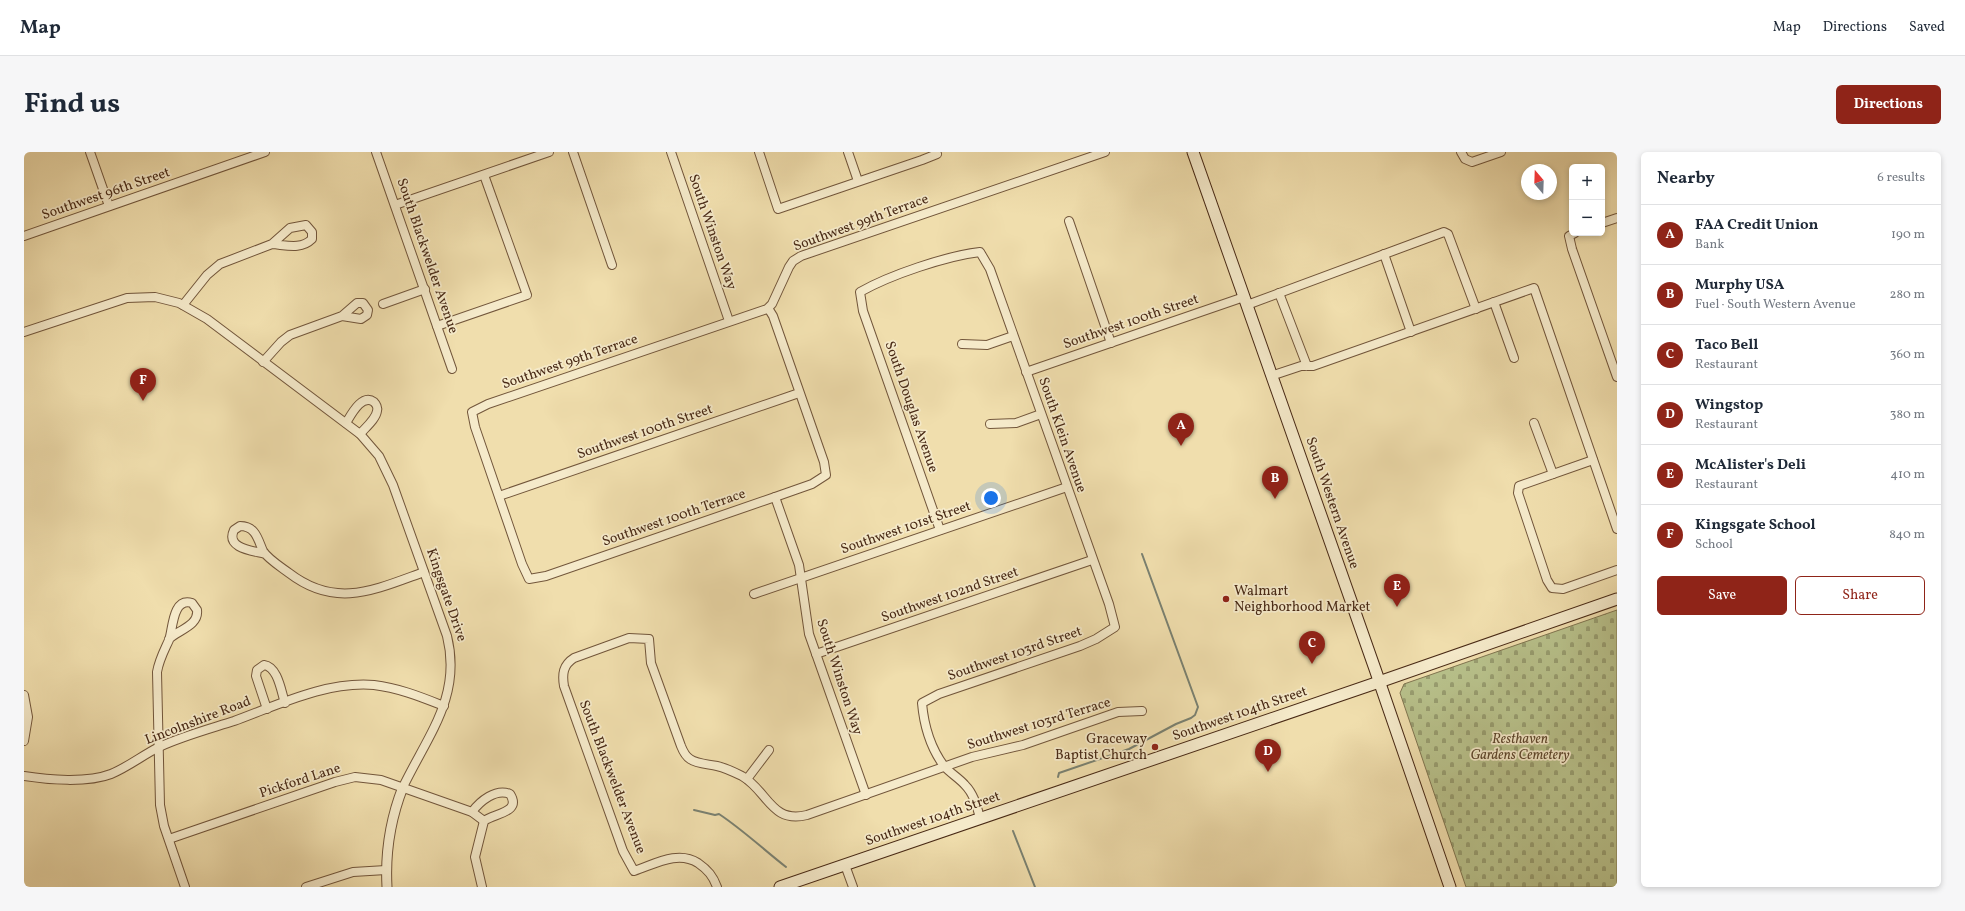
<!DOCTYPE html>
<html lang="en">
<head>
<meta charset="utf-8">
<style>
	body { margin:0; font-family:Vollkorn,serif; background:#f6f6f7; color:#1f2937 }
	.controls { position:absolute; right:12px; top:12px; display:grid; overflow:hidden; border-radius:6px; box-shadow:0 2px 6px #0003 }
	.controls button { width:36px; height:36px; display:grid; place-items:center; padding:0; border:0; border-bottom:1px solid #e0e1e3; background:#fff; color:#1f2937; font:20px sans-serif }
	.compass { position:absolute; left:1497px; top:12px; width:36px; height:36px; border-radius:50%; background:#fff; box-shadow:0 2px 6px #0003; rotate:341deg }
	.you { position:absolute; left:967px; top:346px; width:14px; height:14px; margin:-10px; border:3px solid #fff; border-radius:50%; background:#1a73e8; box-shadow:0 0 0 6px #1a73e833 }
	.badge { display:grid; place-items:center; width:26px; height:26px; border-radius:50%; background:#8f2418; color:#fff; font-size:13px; font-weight:700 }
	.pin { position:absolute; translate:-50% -33px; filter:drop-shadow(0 1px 2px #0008) }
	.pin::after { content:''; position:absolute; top:21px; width:14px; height:12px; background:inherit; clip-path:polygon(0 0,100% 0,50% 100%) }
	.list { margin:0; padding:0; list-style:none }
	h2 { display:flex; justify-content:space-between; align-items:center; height:52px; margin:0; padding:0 16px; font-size:17px }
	h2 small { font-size:13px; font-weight:400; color:#747a83 }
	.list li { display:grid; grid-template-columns:26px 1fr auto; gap:12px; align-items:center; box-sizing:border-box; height:60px; padding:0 16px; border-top:1px solid #e0e1e3 }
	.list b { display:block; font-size:15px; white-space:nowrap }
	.list p { margin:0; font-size:13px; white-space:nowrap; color:#747a83 }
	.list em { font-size:13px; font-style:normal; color:#747a83 }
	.actions { display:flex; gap:8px; padding:12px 16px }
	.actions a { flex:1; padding:9px 0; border:1px solid #8f2418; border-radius:6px; text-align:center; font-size:14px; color:#8f2418 }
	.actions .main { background:#8f2418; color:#fff }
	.map { position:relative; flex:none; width:1593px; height:735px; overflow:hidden; border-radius:6px }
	header { display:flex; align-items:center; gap:24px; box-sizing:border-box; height:56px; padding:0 20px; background:#fff; border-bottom:1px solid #e0e1e3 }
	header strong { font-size:19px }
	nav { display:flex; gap:22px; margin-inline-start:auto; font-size:14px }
	.intro { display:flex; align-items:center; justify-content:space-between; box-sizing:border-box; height:96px; padding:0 24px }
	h1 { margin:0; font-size:28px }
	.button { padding:10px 18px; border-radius:6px; background:#8f2418; color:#fff; font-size:14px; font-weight:700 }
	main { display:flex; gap:24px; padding:0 24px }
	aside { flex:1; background:#fff; border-radius:6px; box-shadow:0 2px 6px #0003 }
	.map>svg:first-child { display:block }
	.cemetery { fill:url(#cemetery-stones); stroke:#807550 }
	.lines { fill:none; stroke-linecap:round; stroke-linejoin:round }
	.stream { stroke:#7a8171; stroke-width:2 }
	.minor-casing { stroke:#72563b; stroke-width:10 }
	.tertiary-casing { stroke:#72563b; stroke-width:11 }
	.secondary-casing { stroke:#482915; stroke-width:13 }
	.minor { stroke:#f5eaca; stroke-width:8 }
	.tertiary { stroke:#f5eaca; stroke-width:9 }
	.secondary { stroke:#f5eaca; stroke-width:11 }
	.poi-dot { fill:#8f2418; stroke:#f5eaca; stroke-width:1.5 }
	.labels { text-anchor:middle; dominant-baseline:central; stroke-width:3.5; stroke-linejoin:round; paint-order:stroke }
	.street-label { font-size:14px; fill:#482915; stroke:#f5eaca }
	.poi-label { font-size:14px; fill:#482915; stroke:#f5eaca; text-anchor:start }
	.park-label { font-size:14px; font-style:italic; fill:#5e472d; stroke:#f5eaca }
</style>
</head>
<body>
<header>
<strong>Map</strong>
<nav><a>Map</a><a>Directions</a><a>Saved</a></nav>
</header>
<div class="intro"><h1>Find us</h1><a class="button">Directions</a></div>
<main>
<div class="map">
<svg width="1593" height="735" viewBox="0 0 1593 735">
	<defs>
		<pattern id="cemetery-stones" width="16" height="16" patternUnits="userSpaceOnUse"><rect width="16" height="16" fill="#b8c18b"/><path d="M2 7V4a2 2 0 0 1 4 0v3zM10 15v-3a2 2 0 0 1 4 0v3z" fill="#989d70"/></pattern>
	</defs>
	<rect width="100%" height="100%" fill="#f0dead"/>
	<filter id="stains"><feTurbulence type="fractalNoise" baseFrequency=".005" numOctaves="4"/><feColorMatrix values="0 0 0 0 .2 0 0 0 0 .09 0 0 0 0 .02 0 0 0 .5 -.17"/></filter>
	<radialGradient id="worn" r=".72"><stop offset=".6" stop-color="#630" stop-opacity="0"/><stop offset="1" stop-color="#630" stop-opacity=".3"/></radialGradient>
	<polygon class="cemetery" points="1593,458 1593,735 1442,735 1376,541 1380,532"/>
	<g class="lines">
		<g class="stream">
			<polyline points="1034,625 1035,621 1105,597 1152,572 1167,566 1171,563 1174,555 1118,402"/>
			<path d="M670,658L691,663L695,662C719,678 739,697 762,715"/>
			<polyline points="989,679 1011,735"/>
		</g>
		<defs>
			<g id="minor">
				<polyline points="66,0 85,54"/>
				<polyline points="352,0 428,217"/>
				<polyline points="549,0 588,113"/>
				<polyline points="647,0 705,169"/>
				<polyline points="735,0 754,57 898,8 913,2 912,0"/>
				<polyline points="824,0 834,29"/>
				<polyline points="1437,0 1441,7 1448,10 1477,0"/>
				<polyline points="371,53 525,0"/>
				<polyline points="1045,69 1087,191"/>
				<polyline points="1578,71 1593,66"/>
				<polyline points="1551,81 1545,84 1548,97 1593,225"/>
				<polyline points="0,84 241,0"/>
				<polyline points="1360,102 1387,180"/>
				<polyline points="1255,141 1283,214"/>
				<polyline points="1470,150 1490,206"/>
				<polyline points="359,152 401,137"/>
				<path d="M159,153L183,123L196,112L248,92L266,76L282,73L288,80V87C277,98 262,93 248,92"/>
				<polyline points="1223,153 1420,80 1424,82 1452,157"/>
				<polyline points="744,156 749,164 800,310 802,323 788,332 751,345 522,424 505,427 498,412 451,275 448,260 464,252 743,157 748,152 765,115 769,109 777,104 1081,0"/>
				<polyline points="413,174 503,143 460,23"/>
				<path d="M0,180L103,146L131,145L155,151L183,167L336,282L355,304L369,333L423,484C438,544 404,583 379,635"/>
				<polyline points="938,192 963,193 989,184"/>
				<polyline points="239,210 257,190 266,183 318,164 333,151 339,151 344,158 343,163 337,167 318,164"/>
				<polyline points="1002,220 1220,145"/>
				<polyline points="1247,224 1277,214 1289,214 1510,136 1593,377"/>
				<path d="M322,271C327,263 338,241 350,250C352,252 354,256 353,259C352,267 341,276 336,282"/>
				<polyline points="1510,271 1529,322"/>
				<polyline points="966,272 992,271 1017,262"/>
				<polyline points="1569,308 1495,334 1494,341 1523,428 1528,436 1539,437 1593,418"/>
				<polyline points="475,344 775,241"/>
				<polyline points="751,345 775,413 785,482 842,643"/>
				<path d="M916,378L839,159L836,140C866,123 922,104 956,100L966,117L1085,452L1091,475L1072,487L1056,494L915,542L898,551C900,574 906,595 920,614C926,621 935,626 941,633C950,642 953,655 956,666"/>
				<path d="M241,402C231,399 201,397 210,378L216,374C232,374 234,388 239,399C244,407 257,415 265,421C312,457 350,438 400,420"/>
				<polyline points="730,442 1043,335"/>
				<path d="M145,487C154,478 175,474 173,458L168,451C148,445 149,478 145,488C140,499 135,508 133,520L136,653L140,674L161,735"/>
				<polyline points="792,502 1068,408"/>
				<polyline points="0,543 4,565 0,589"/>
				<path d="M243,557L232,524L233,518L240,513C254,515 257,539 261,551"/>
				<path d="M0,624C24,628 64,631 87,622C104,615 119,603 135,595C159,584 185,577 210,569C254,553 302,529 350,533C375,536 397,545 420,554"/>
				<polyline points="723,627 745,598"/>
				<path d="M448,660C456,649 472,636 486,642C498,661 470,661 460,669L451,705L458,735"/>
				<polyline points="145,687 311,630 331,625 357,628 448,660 460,669"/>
				<polyline points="821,713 829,735"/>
				<polyline points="282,735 329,720 362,718"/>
				<path d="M693,735C689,724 684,718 674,711C654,698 631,712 610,719L599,699L540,534C538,522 539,513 550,506L605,486L625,487L627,511L657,594C659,599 661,604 666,607C673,612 684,612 693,614C702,616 710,620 718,624C744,639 747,672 783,663L948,605L999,593L1094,560L1118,559"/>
			</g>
			<path id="tertiary" d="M363,735C361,699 366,668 379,635"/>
			<g id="secondary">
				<polyline points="1169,0 1351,517 1426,735"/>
				<polyline points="756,735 1355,530 1593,447"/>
			</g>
		</defs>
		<use href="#minor" class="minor-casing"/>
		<use href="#tertiary" class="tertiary-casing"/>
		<use href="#secondary" class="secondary-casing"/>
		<use href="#minor" class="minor"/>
		<use href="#tertiary" class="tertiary"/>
		<use href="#secondary" class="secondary"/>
	</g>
	<g class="poi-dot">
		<circle cx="1202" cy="447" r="4"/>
		<circle cx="1131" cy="595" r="4"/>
	</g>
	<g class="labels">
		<g class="street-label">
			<text transform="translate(82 42) rotate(-19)">Southwest 96th Street</text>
			<text transform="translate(837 71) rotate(-20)">Southwest 99th Terrace</text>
			<text transform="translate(688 80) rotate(71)">South Winston Way</text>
			<text transform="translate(403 104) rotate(71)">South Blackwelder Avenue</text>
			<text transform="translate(1107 170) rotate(-19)">Southwest 100th Street</text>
			<text transform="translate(546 210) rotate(-19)">Southwest 99th Terrace</text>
			<text transform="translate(887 255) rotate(71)">South Douglas Avenue</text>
			<text transform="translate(621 280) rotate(-19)">Southwest 100th Street</text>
			<text transform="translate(1038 283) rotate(71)">South Klein Avenue</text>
			<text transform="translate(1308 351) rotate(71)">South Western Avenue</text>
			<text transform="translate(650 366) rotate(-19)">Southwest 100th Terrace</text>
			<text transform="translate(882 376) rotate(-19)">Southwest 101st Street</text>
			<text transform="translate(422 443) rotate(71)">Kingsgate Drive</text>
			<text transform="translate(926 443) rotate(-19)">Southwest 102nd Street</text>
			<text transform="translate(991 502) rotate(-19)">Southwest 103rd Street</text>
			<text transform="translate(815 525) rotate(72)">South Winston Way</text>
			<text transform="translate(1216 562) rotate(-19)">Southwest 104th Street</text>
			<text transform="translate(174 569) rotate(-21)">Lincolnshire Road</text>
			<text transform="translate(1015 572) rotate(-17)">Southwest 103rd Terrace</text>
			<text transform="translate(588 625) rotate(69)">South Blackwelder Avenue</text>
			<text transform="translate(276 629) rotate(-18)">Pickford Lane</text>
			<text transform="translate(909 667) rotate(-19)">Southwest 104th Street</text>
		</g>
		<g class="poi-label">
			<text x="1210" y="439">Walmart<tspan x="1210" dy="16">Neighborhood Market</tspan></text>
			<text x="1123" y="587" text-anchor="end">Graceway<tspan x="1123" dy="16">Baptist Church</tspan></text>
		</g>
		<g class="park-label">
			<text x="1496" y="587">Resthaven<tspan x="1496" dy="16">Gardens Cemetery</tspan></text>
		</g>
	</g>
	<rect width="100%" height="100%" filter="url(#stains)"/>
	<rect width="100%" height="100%" fill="url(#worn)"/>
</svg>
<div class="controls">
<button>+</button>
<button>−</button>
</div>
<svg class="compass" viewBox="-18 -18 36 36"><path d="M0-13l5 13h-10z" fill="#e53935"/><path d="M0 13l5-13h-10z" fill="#747a83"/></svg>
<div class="you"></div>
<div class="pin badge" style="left:1157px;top:294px">A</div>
<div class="pin badge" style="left:1251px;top:347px">B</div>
<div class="pin badge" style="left:1288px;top:512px">C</div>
<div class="pin badge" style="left:1244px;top:620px">D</div>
<div class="pin badge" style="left:1373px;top:455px">E</div>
<div class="pin badge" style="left:119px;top:249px">F</div>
</div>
<aside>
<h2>Nearby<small>6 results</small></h2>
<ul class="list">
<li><span class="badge">A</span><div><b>FAA Credit Union</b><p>Bank</p></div><em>190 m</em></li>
<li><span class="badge">B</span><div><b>Murphy USA</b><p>Fuel · South Western Avenue</p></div><em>280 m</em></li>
<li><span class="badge">C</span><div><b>Taco Bell</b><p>Restaurant</p></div><em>360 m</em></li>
<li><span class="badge">D</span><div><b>Wingstop</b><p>Restaurant</p></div><em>380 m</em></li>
<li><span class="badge">E</span><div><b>McAlister's Deli</b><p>Restaurant</p></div><em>410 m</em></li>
<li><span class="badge">F</span><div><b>Kingsgate School</b><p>School</p></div><em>840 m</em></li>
</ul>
<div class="actions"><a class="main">Save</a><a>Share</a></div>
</aside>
</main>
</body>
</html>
